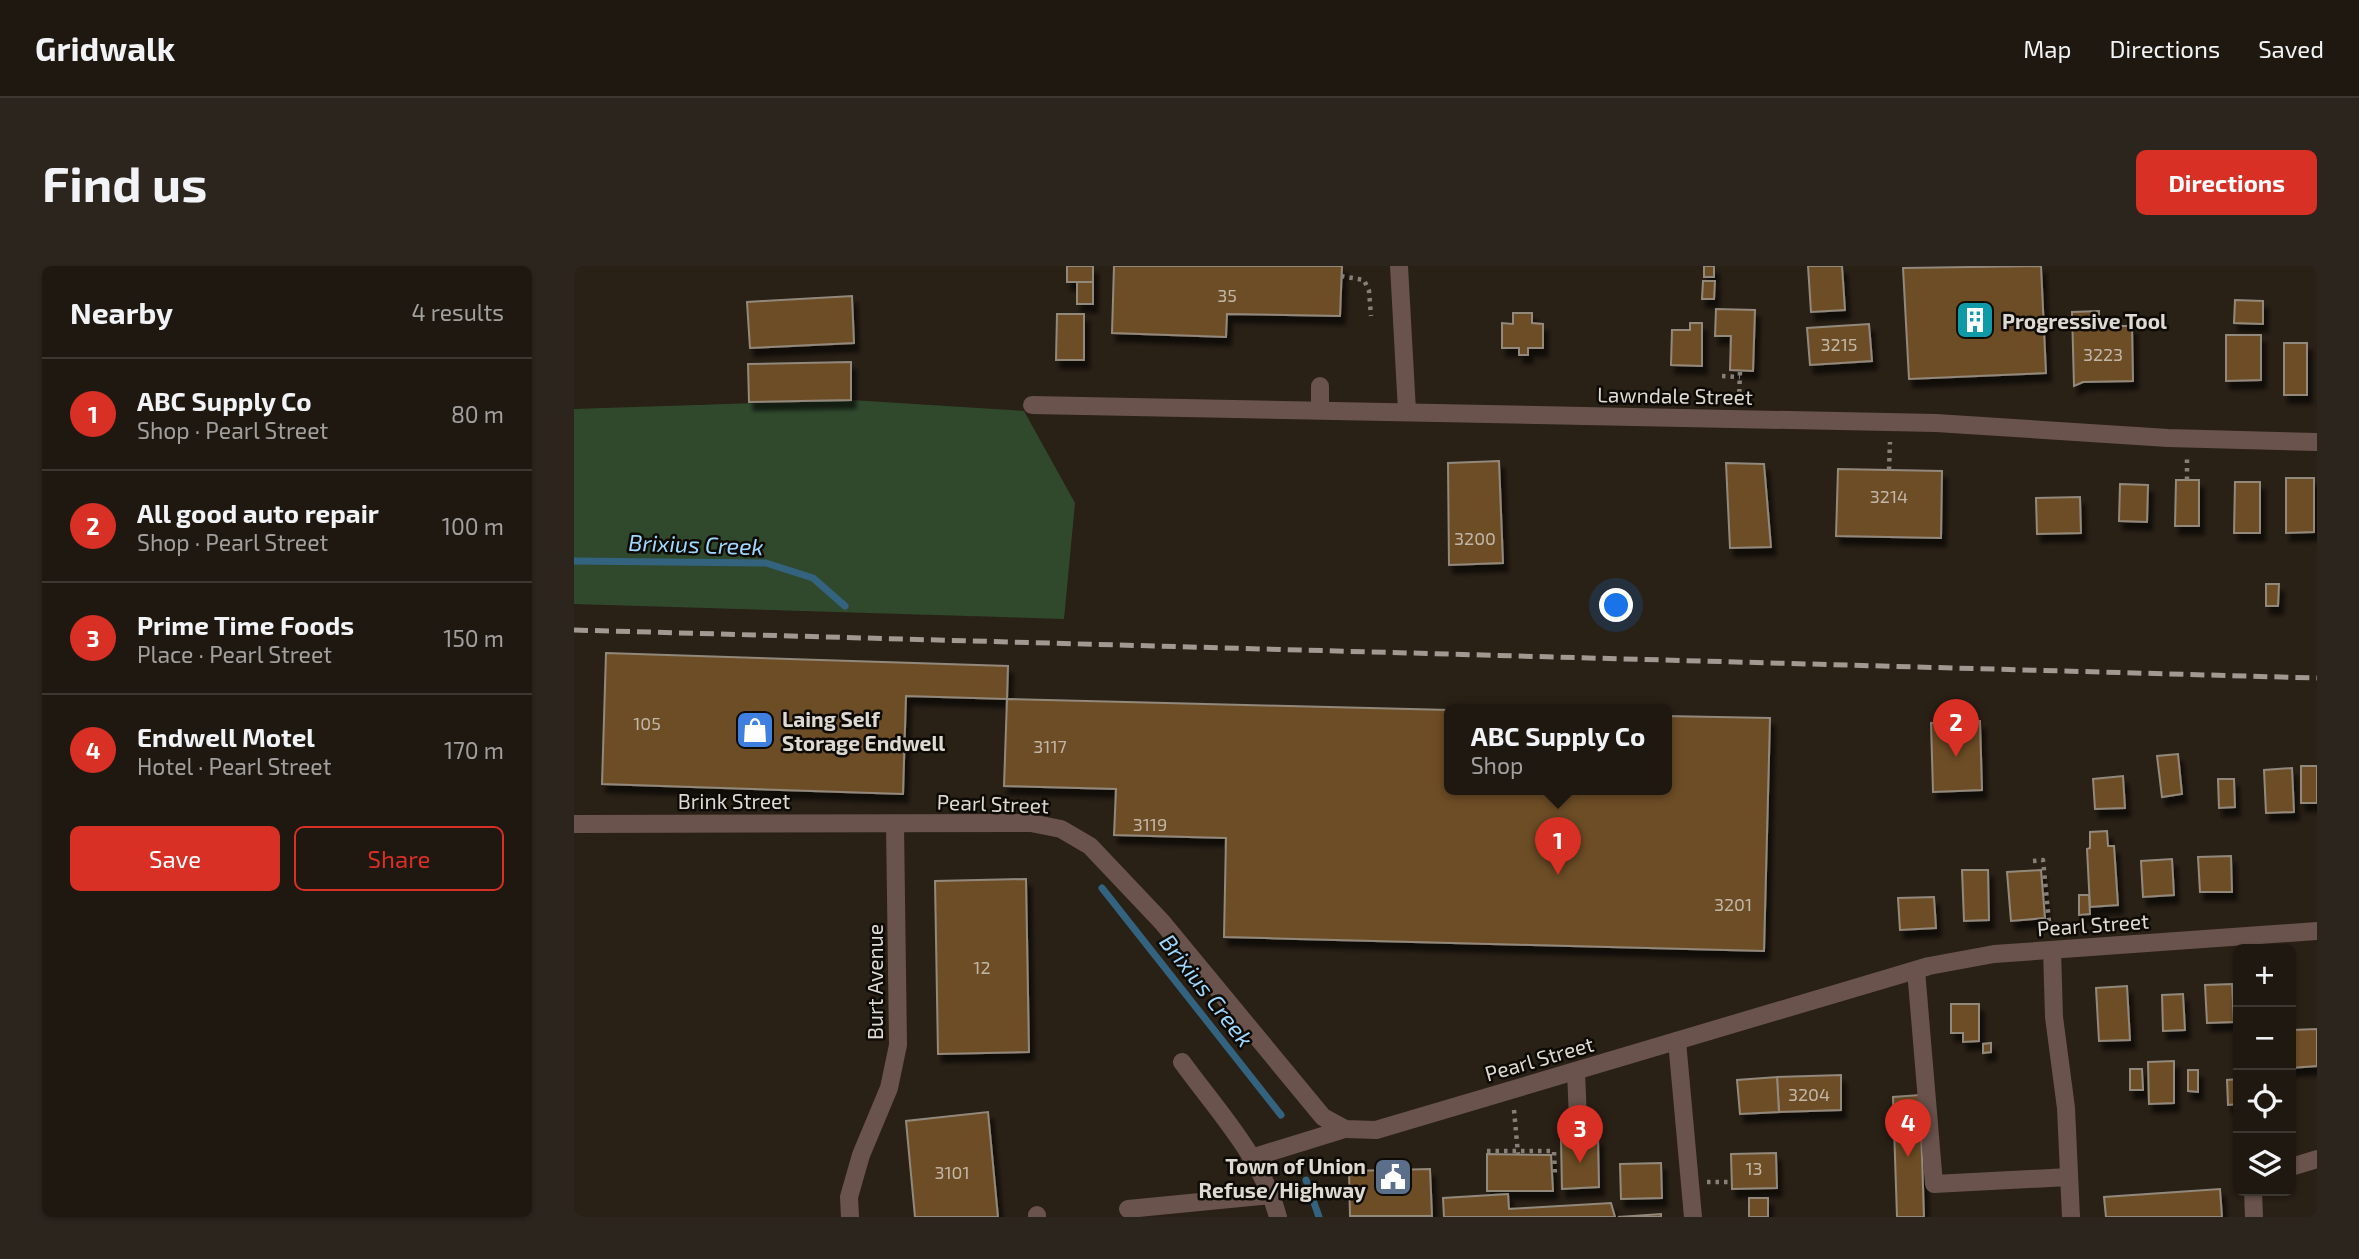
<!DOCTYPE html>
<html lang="en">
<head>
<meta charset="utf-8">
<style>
	body { margin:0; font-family:"Exo 2",sans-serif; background:#2c251e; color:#f1f3f6 }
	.controls { position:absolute; right:21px; bottom:21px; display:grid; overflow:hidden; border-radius:10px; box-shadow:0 2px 5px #0004 }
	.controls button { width:63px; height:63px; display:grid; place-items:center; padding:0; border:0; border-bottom:2px solid #3c3730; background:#1f1810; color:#f1f3f6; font:35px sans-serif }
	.you { position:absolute; left:1043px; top:340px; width:24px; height:24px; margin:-18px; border:5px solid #fff; border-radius:50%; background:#1a73e8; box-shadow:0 0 0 10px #1a73e833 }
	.badge { display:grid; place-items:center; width:46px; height:46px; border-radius:50%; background:#d93025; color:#fff; font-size:23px; font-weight:700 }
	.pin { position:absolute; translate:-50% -58px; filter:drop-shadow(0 2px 4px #0008) }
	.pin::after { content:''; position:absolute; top:37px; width:24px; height:21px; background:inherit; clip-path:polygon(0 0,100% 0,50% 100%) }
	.popup { position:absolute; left:870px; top:438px; width:228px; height:91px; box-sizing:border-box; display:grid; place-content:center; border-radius:10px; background:#1f1810; filter:drop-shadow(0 2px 5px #0005); font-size:23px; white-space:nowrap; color:#a1a09f }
	.popup b { font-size:26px; color:#f1f3f6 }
	.popup::after { content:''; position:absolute; left:50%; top:100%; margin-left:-14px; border:14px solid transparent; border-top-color:#1f1810 }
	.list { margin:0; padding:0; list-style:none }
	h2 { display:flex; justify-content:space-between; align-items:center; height:91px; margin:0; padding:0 28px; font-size:30px }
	h2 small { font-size:23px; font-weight:400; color:#a1a09f }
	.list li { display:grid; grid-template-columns:46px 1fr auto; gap:21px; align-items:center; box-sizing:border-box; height:112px; padding:0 28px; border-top:2px solid #3c3730 }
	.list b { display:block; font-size:26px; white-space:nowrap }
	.list p { margin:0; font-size:23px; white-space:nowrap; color:#a1a09f }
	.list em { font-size:23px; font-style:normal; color:#a1a09f }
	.actions { display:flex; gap:14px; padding:21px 28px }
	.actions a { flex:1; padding:16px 0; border:2px solid #d93025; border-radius:10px; text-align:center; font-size:24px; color:#d93025 }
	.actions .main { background:#d93025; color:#fff }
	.icon { flex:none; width:38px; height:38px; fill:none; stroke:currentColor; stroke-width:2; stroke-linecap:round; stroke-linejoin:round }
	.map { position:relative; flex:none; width:1743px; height:951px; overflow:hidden; border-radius:10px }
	header { display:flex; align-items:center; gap:42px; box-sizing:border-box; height:98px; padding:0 35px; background:#1f1810; border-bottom:2px solid #3c3730 }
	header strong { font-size:33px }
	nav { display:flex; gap:38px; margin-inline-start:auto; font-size:24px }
	.intro { display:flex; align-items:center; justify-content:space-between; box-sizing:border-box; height:168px; padding:0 42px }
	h1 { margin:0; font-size:49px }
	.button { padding:18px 32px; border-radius:10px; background:#d93025; color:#fff; font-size:24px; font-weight:700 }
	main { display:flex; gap:42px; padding:0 42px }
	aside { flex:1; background:#1f1810; border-radius:10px; box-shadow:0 2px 5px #0004 }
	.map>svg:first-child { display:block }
	.green { fill:#30492d }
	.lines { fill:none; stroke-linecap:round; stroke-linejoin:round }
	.stream { stroke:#346380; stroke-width:7 }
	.building { fill:#6d4e26; stroke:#93887c; stroke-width:2; filter:url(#shadow) }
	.path { stroke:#878078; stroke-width:4.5; stroke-dasharray:3.5 5; stroke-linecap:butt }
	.minor { stroke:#69534c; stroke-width:18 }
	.rail { stroke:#a09a92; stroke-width:5; stroke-dasharray:14 7; stroke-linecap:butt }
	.labels { text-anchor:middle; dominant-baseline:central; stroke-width:5; stroke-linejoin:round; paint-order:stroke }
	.number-label { font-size:18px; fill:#c2b6a7 }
	.poi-label { font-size:21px; font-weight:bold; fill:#ded9d2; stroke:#0e0b07; text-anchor:start }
	.street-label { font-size:21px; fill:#ded9d2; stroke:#0e0b07 }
	.water-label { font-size:23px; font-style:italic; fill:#9fd8ff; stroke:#0e0b07 }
</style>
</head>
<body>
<header>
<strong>Gridwalk</strong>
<nav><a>Map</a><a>Directions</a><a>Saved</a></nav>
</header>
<div class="intro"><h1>Find us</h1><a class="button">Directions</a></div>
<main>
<aside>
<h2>Nearby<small>4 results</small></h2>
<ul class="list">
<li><span class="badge">1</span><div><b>ABC Supply Co</b><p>Shop · Pearl Street</p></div><em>80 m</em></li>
<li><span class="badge">2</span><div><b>All good auto repair</b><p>Shop · Pearl Street</p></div><em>100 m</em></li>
<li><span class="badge">3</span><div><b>Prime Time Foods</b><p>Place · Pearl Street</p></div><em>150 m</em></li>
<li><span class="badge">4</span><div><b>Endwell Motel</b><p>Hotel · Pearl Street</p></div><em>170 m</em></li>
</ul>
<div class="actions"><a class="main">Save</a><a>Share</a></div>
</aside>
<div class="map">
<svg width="1743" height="951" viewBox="0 0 1743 951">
	<defs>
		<filter id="shadow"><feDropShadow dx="4.5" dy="8" stdDeviation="2" flood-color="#0009"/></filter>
	</defs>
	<rect width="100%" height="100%" fill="#292016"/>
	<polygon class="green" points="277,134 450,145 501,237 490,353 0,338 0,143"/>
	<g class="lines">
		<g class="stream">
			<polyline points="0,295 192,297 239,312 271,340"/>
			<polyline points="528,622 707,849"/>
			<polyline points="732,914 745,951"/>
		</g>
	</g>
	<g class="building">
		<rect x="493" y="0" width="26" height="16"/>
		<polygon points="540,0 768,0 766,50 653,48 652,71 538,67"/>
		<rect x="1130" y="0" width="10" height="11"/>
		<polygon points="1234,0 1268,0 1271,44 1237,46"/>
		<polygon points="1467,0 1472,107 1335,113 1329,2"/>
		<polygon points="1129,15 1141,15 1140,33 1128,33"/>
		<rect x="503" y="16" width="16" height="22"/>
		<polygon points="278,30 280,77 176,82 173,36"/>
		<polygon points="1661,34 1689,35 1689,58 1660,57"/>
		<polygon points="1142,43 1181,44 1179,105 1156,104 1157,70 1141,70"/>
		<polygon points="1525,45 1525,60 1558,60 1559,115 1509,116 1500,120 1498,46"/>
		<polygon points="939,47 958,47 958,57 969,58 969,82 954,82 954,89 945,89 945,82 928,82 928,57 939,58"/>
		<polygon points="483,48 510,48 510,94 482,94"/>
		<polygon points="1116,57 1128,57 1128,100 1097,99 1098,64 1116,64"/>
		<polygon points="1295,58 1298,95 1236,99 1233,62"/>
		<polygon points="1652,69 1687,69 1687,114 1652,115"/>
		<rect x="1710" y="77" width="23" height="52"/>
		<polygon points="277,96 277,134 175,136 174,98"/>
		<polygon points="925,195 929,297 875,299 874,197"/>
		<polygon points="1152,197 1190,198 1197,281 1156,282"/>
		<polygon points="1264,203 1368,205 1367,272 1262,270"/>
		<polygon points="1712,212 1740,212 1740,266 1712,267"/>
		<polygon points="1602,214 1625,214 1625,260 1601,260"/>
		<polygon points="1661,216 1686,216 1686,267 1660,267"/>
		<polygon points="1546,218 1574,219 1573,256 1545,255"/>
		<polygon points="1506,231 1507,267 1463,268 1462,232"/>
		<polygon points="1692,318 1705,318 1704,340 1692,340"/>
		<polygon points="32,387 434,400 433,433 332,430 329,528 28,518"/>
		<polygon points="433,433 876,444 876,523 1092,523 1092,450 1196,452 1190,685 650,671 652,572 540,569 542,523 430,520"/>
		<polygon points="1406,455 1408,524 1359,526 1357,457"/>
		<polygon points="1604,488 1608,528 1588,531 1583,490"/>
		<rect x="1727" y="500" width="16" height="37"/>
		<polygon points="1718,502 1720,546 1692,547 1690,504"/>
		<polygon points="1549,510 1551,542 1521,543 1519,513"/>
		<polygon points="1644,513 1660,513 1661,541 1645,542"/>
		<polygon points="1533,565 1534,580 1540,580 1544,639 1516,641 1513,583 1516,582 1516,566"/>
		<polygon points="1657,590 1658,626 1626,626 1624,591"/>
		<polygon points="1598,593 1600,629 1569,631 1567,595"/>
		<polygon points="1388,604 1414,604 1415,654 1390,655"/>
		<polygon points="1467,604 1471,652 1437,655 1433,606"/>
		<polygon points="452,613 455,786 364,788 361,615"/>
		<polygon points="1505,629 1515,629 1516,648 1505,649"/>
		<polygon points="1360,631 1362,662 1326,664 1324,632"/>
		<polygon points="1658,718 1660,756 1633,757 1631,719"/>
		<polygon points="1553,720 1556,774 1525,775 1522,722"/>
		<polygon points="1609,728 1611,764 1589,765 1588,729"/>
		<polygon points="1377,738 1405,738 1405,775 1389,776 1389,767 1377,767"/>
		<polygon points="1743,763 1743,800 1717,802 1717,764"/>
		<polygon points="1417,777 1417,786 1409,787 1409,778"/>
		<polygon points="1600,795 1600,837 1575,838 1574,796"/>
		<polygon points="1556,803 1568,803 1569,824 1556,824"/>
		<polygon points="1614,804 1624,804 1624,826 1614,825"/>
		<polygon points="1267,809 1267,844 1205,846 1203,811"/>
		<polygon points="1203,811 1205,846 1166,848 1163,814"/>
		<polygon points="1664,813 1664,838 1654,839 1653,814"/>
		<polygon points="1346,829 1350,951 1323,951 1319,831"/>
		<polygon points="414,846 424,951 341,951 332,855"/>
		<polygon points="1024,872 1025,921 988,923 987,873"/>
		<polygon points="1202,887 1203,922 1158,923 1157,888"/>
		<polygon points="913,888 977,889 979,925 913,925"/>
		<polygon points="1087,897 1088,932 1047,933 1046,898"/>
		<polygon points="856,903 858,950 776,950 775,905"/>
		<polygon points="1646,923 1648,951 1532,951 1530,931"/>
		<polygon points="934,928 935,943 1037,937 1041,951 870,951 869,932"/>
		<rect x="1175" y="932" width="19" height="19"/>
		<polygon points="1087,948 1087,951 1044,951"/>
	</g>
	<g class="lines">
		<g class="path">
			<polyline points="767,10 790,14 795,25 797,50"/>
			<polyline points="1148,110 1166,111"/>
			<polyline points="1165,135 1166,104"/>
			<polyline points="1315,204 1316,176"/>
			<polyline points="1613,214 1613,190"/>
			<polyline points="1459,595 1469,594 1476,666"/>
			<polyline points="940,844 944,888"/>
			<polyline points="913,885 980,885 981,909 978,910"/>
			<polyline points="1133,916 1157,916"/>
		</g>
		<g class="minor">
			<polyline points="825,0 833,145"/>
			<polyline points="746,120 746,144"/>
			<polyline points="458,139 1362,157 1594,172 1743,176"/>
			<polyline points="0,558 457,557 487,563 516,580 588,656 749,851 771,863 802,864 1355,700 1420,688 1743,665"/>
			<polyline points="1478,684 1480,751 1492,842 1497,951"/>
			<polyline points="1342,704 1360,918 1495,911"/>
			<polyline points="1103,775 1119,951"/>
			<path d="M608,796C642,843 689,893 704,951"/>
			<polyline points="1002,805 1004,854"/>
			<polyline points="677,892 771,863"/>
			<polyline points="1717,901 1743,893"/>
			<polyline points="1679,925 1680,951"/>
			<polyline points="554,943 698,929"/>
			<polyline points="463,949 463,951"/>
			<polyline points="276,951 275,931 287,889 315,822 324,779 321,558"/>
		</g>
		<polyline class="rail" points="0,364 1743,412"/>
	</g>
	<defs>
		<symbol id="building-square" viewBox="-11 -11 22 22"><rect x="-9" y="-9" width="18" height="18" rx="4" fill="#0f9aa8" stroke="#0e0b07"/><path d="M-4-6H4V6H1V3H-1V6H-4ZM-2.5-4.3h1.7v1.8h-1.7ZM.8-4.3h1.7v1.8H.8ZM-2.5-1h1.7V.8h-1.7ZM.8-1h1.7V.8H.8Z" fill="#fff"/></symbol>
		<symbol id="shop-square" viewBox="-11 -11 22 22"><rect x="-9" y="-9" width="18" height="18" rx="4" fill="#3f7fe0" stroke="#0e0b07"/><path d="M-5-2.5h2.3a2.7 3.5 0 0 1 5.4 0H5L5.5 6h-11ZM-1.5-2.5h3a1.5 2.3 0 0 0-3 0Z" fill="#fff"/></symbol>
		<symbol id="civic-square" viewBox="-11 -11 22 22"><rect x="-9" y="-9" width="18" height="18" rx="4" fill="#5c6f8a" stroke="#0e0b07"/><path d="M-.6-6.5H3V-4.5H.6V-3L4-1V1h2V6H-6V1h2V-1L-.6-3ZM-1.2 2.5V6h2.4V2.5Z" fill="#fff"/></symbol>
	</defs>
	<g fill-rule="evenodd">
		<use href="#building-square" x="1379" y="32" width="44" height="44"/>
		<use href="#shop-square" x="159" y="442" width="44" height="44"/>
		<use href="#civic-square" x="797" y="889" width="44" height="44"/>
	</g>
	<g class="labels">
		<g class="number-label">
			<text x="653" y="29">35</text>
			<text x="1265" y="78">3215</text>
			<text x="1529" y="88">3223</text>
			<text x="1315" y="230">3214</text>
			<text x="901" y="272">3200</text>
			<text x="73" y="457">105</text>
			<text x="476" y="480">3117</text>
			<text x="576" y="558">3119</text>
			<text x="1159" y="638">3201</text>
			<text x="408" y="701">12</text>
			<text x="1235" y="828">3204</text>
			<text x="1180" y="902">13</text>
			<text x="378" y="906">3101</text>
		</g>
		<g class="poi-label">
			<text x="1428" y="54">Progressive Tool</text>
			<text x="208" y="452">Laing Self<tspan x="208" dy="24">Storage Endwell</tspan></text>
			<text x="792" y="899" text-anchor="end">Town of Union<tspan x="792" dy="24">Refuse/Highway</tspan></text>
		</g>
		<g class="street-label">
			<text transform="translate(1101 129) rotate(1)">Lawndale Street</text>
			<text x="160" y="534">Brink Street</text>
			<text transform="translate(419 537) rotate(2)">Pearl Street</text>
			<text transform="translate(1519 658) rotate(-4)">Pearl Street</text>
			<text transform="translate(300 716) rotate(-90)">Burt Avenue</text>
			<text transform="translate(965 792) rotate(-16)">Pearl Street</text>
		</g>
		<g class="water-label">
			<text transform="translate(122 278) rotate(2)">Brixius Creek</text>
			<text transform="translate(633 724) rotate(52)">Brixius Creek</text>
		</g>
	</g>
</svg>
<div class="controls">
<button>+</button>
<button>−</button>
<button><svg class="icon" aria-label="locate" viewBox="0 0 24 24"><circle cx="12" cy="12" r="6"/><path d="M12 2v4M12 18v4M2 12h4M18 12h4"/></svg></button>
<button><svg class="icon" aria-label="layers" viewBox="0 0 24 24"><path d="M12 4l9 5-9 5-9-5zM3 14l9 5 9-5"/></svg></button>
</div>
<div class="you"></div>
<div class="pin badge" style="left:984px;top:609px">1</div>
<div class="popup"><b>ABC Supply Co</b>Shop</div>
<div class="pin badge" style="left:1382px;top:491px">2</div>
<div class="pin badge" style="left:1006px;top:897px">3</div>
<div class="pin badge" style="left:1334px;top:891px">4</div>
</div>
</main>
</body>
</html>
